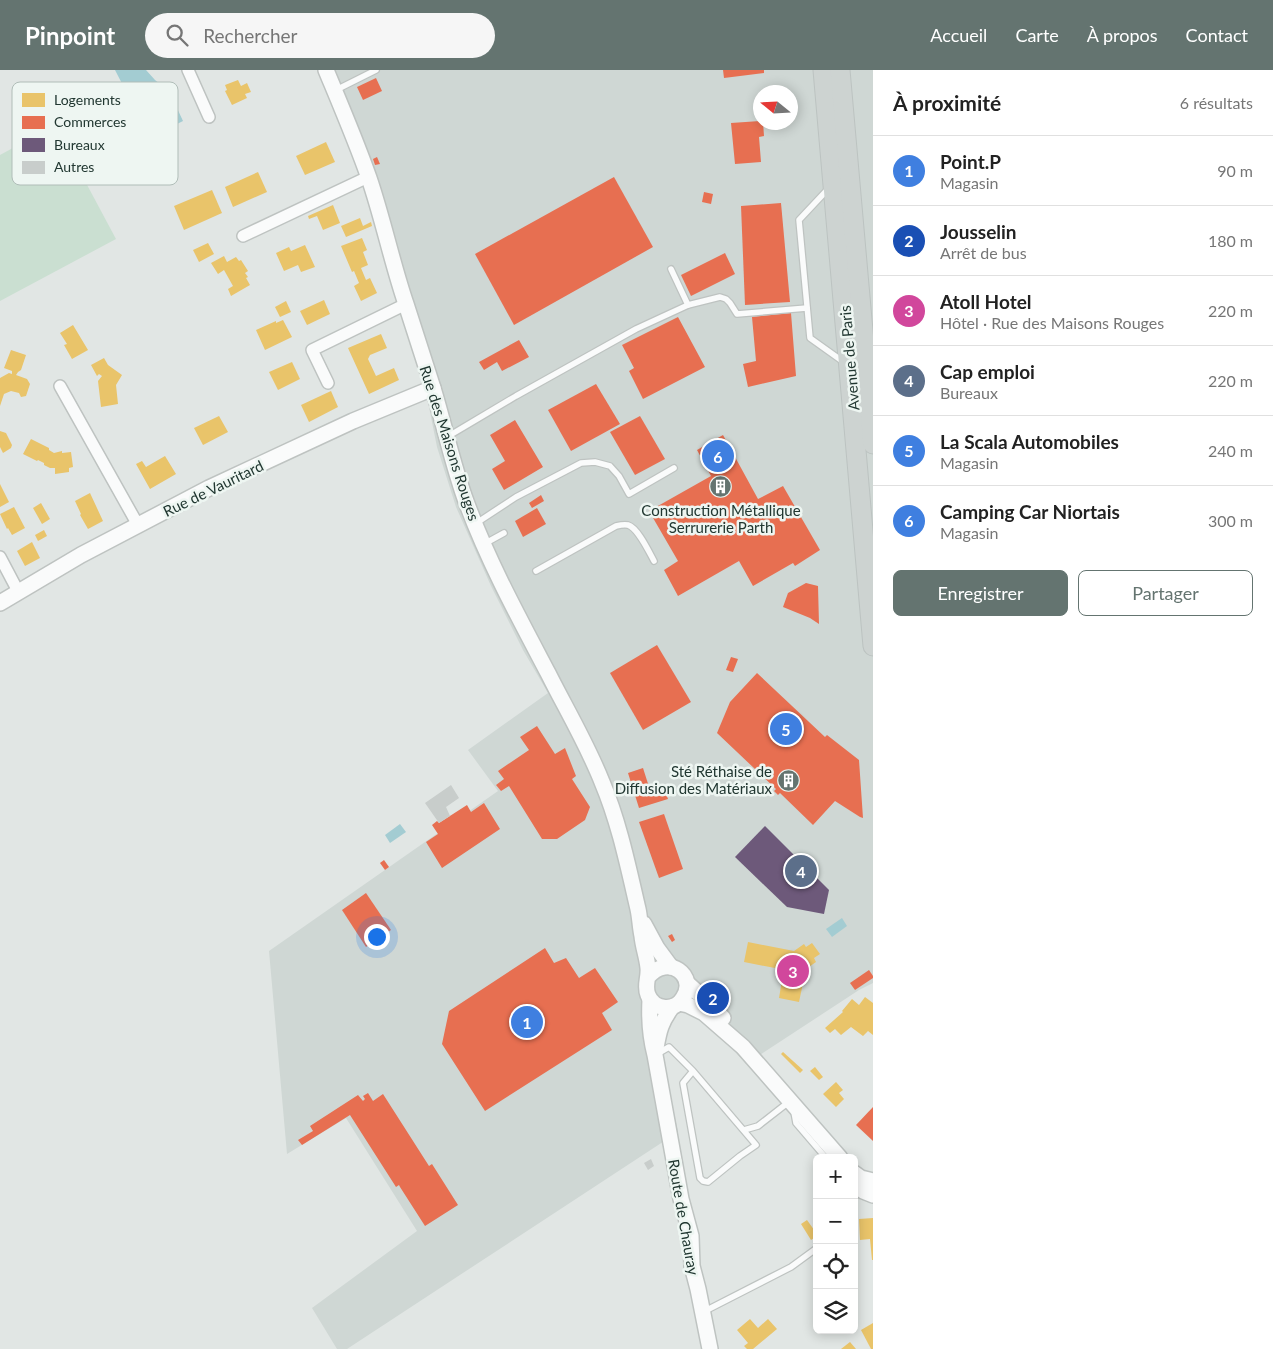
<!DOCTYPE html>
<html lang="fr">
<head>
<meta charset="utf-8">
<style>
	body { margin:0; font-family:Lato,sans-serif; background:#f6f6f6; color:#222 }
	.controls { position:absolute; right:15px; bottom:15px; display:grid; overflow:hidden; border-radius:8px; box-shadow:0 2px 12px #0003 }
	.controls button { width:45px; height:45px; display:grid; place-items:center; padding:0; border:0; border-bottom:1px solid #e0e0e0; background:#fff; color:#222; font:25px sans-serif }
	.compass { position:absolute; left:753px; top:15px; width:45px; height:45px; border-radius:50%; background:#fff; box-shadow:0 2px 12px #0003; rotate:288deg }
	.you { position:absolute; left:376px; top:866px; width:18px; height:18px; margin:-12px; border:4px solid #fff; border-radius:50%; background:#1a73e8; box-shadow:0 0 0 8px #1a73e833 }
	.badge { display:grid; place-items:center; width:32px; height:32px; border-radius:50%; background:#647470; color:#fff; font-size:16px; font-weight:700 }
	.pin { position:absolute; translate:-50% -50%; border:2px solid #fff; box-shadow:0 1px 5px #0006 }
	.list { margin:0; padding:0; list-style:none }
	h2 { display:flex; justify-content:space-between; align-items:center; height:65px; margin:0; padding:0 20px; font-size:21px }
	h2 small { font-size:16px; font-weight:400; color:#767676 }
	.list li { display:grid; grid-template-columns:32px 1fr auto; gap:15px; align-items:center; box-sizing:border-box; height:70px; padding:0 20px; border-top:1px solid #e0e0e0 }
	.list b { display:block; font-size:19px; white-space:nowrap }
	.list p { margin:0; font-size:16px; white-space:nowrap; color:#767676 }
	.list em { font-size:16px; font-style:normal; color:#767676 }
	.actions { display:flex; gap:10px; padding:15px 20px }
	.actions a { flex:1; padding:11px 0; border:1px solid #647470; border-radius:8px; text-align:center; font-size:18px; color:#647470 }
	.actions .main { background:#647470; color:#fff }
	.icon { flex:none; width:28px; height:28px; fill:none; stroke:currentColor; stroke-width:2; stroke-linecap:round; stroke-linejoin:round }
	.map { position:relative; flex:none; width:873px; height:1279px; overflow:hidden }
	header { display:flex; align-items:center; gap:30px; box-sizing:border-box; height:70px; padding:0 25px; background:#647470; color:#fff }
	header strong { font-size:24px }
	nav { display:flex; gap:28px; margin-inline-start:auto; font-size:18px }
	.search { width:350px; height:45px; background:#f6f6f6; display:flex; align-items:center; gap:12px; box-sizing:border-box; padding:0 18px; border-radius:28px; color:#767676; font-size:19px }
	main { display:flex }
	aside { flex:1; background:#fff }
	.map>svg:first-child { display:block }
	.built { fill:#cfd7d4; fill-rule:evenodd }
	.green { fill:#cadfd1 }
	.water { fill:#a3ccd2 }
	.homes { fill:#e9c46a }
	.shops { fill:#e76f51 }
	.offices { fill:#6d597a }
	.building { fill:#c8cdcb }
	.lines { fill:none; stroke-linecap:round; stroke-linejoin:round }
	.service-casing { stroke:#bec3c1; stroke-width:8 }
	.minor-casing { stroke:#bec3c1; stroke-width:14 }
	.tertiary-casing { stroke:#bec3c1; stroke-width:18 }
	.primary-casing { stroke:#bcc3c1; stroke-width:21 }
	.service { stroke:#fafbfb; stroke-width:5.5 }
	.minor { stroke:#fafbfb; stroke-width:11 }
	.tertiary { stroke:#fafbfb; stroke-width:15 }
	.primary { stroke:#cdd3d1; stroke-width:19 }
	.labels { text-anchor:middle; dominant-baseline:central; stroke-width:5; stroke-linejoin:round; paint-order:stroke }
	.street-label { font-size:15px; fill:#213731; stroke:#eef6f2 }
	.poi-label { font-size:15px; fill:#213731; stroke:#eef6f2 }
	.key { fill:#eef6f2; stroke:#b0bdb8; stroke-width:1 }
	.key-label { font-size:14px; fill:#213731 }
</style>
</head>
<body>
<header>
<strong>Pinpoint</strong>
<div class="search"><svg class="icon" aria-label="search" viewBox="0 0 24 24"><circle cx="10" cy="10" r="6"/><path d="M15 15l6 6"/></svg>Rechercher</div>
<nav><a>Accueil</a><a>Carte</a><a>À propos</a><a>Contact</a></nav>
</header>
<main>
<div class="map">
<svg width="873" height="1279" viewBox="0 0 873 1279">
	<rect width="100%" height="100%" fill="#e1e6e4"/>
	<path class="built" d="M335,0H873V913L859,920L746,994L707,950L682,940L670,949L661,972L663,994L678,1062L347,1279H337L312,1238L417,1161L346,1048L287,1084L269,881L498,721L468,680L548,623L523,580L491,516L456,437L437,377L428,332L433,318ZM760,22H790V52H760Z"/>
	<polygon class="green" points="55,55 116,169 0,231 0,85"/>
	<g class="water">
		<polygon points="115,0 146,0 155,10 169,21 183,51 157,64 147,62"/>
		<polygon points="400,754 406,762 390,773 385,765"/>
		<polygon points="842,848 847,856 832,867 826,859"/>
	</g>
	<g class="homes">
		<polygon points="238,10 241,16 247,13 251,22 245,24 247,28 232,35 225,21 227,20 225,15"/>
		<polygon points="326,72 335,92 305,105 296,86"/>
		<polygon points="258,102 267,122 233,137 225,117"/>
		<polygon points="212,120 222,143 184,160 174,136"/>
		<polygon points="333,135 340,153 323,160 317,146 309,149 308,146"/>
		<polygon points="360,148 363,156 371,152 372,156 346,167 341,156"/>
		<polygon points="362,168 367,180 363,182 368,195 361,198 366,210 370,208 377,223 361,231 354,216 359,213 354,201 352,202 341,176"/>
		<polygon points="208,173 214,184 199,192 193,180"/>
		<polygon points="305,175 315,197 301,202 298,195 284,201 276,183 289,177 291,181"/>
		<polygon points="224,186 227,192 236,187 239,191 241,190 248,201 245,203 248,207 246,208 250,215 231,226 228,219 233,216 224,200 218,204 211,193"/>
		<polygon points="324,230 330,244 307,255 300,241"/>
		<polygon points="286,231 291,242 280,247 275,237"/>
		<polygon points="283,250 292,267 265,280 256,260 276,251 276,253"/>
		<polygon points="73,255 88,280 72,289 64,275 67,274 60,263"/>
		<polygon points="381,264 387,278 370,285 368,289 376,306 394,298 399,310 369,324 348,278"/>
		<polygon points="11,280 26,285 21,300 18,302 16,305 27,309 30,314 26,326 21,327 19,323 11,321 4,324 0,336 0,308 9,303 12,304 12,301 4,298"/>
		<polygon points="104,288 108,295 122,305 116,315 118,334 101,337 98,311 102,306 99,304 97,306 91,295"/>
		<polygon points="292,292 300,309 278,320 269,302"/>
		<polygon points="331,321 338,337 309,352 301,335"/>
		<polygon points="219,346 228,362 203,375 194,358"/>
		<polygon points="0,361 6,363 12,375 11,378 3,383 0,377"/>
		<polygon points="31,369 49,378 49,380 54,383 62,381 62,383 71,382 73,397 69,398 69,402 55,404 55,398 50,398 44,395 44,393 38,390 37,391 23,384"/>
		<polygon points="165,386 176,404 150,419 136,394 142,391 146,397"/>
		<polygon points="0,414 9,432 0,437"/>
		<polygon points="90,423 103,451 88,459 80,445 81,444 75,431"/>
		<polygon points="41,433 50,449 42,454 33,438"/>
		<polygon points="14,437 25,458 12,465 8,458 7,459 0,444"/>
		<polygon points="44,460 47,466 38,471 35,465"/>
		<polygon points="32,472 40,488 25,496 17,481"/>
		<polygon points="748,872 794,881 804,874 806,877 812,873 820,884 814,888 816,892 806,899 799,932 779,928 783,904 780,903 780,899 744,892"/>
		<polygon points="865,927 873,933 873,965 868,961 863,966 851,957 841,965 835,959 830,963 825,958 843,942 842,941 852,929 859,935"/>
		<polygon points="783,982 803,1000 800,1003 781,984"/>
		<polygon points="815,997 823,1007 819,1010 810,1001"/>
		<polygon points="836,1012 843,1020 839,1023 844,1029 836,1037 823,1024"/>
		<polygon points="873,1148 873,1190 872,1190 870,1169 860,1170 859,1149"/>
		<polygon points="807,1150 817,1164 817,1166 811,1170 801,1154"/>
		<polygon points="750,1249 758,1258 768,1249 777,1259 753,1279 747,1279 744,1276 748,1273 737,1260"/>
		<polygon points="873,1253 873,1279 871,1279 861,1260"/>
		<polygon points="850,1272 856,1279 841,1279"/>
	</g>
	<g class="shops">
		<polygon points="723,0 764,0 764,3 724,8"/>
		<polygon points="376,8 382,21 363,30 357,17"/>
		<polygon points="760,51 760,52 763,52 764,66 759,67 761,92 735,94 731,53"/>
		<polygon points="377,87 380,94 375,95 373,89"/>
		<polygon points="614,107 653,177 514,255 475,184"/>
		<polygon points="704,122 713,124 711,134 702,132"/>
		<polygon points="781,133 790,232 745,235 741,136"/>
		<polygon points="725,183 735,204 691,226 681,205"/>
		<polygon points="791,243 796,306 748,317 743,294 756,291 752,247"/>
		<polygon points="678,247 705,297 643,329 629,301 634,298 622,275"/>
		<polygon points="519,270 529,287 502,301 497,292 484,300 479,292"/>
		<polygon points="596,314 620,354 571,381 548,340"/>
		<polygon points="640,346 665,389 635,405 610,362"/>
		<polygon points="515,350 543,397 504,420 492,399 505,391 490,365"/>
		<polygon points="723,365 758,429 783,416 820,480 795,496 793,493 753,516 739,491 678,526 664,500 678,491 649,441 711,406 697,380"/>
		<polygon points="541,425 544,431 532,438 529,433"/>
		<polygon points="537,438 546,454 523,467 515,451"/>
		<polygon points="806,513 818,516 819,554 810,548 783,537 788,523"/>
		<polygon points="657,575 691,632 643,660 610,603"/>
		<polygon points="731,587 738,589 733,602 726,600"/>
		<polygon points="757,603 825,667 827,665 859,690 863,748 860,747 835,731 813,755 780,723 778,725 774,721 776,719 717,663 730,632"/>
		<polygon points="537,656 555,684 565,678 576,706 572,709 590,737 585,750 557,769 542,769 509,716 501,721 496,715 504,709 498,701 529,680 520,667"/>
		<polygon points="643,698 650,720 663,716 668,729 639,738 628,703"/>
		<polygon points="484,733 500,759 442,798 426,772 438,764 432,755 437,751 439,753 467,735 471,742"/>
		<polygon points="664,744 683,799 659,808 639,752"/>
		<polygon points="384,790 389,797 385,800 380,793"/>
		<polygon points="366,823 391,860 366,877 342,840"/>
		<polygon points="672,864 675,870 672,872 668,866"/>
		<polygon points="545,878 554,893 566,888 579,908 595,898 618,932 602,943 612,960 485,1041 442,974 449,941"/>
		<polygon points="869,900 873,906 873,908 855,920 850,913"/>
		<polygon points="368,1023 373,1031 383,1024 429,1096 432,1094 458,1135 425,1156 400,1117 399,1115 396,1117 350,1045 302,1075 298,1070 313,1061 310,1056 358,1025 363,1031 365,1029 363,1026"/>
		<polygon points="873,1037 873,1071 856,1055"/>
	</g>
	<polygon class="offices" points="765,756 829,820 824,844 787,837 735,787"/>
	<g class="building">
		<polygon points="451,715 459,728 446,737 450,746 439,753 425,733"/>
		<polygon points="651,1089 654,1096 648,1100 644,1093"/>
	</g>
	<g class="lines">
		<defs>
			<g id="service">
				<polyline points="336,20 376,0"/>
				<polyline points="829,118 799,150 810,268 845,293"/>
				<polyline points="671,199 688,235"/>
				<polyline points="447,367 516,326 636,259 688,235 720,227 726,229 730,233 737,244 807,238"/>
				<polyline points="475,454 516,427 581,393 595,392 610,396 619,406 629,424 674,398"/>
				<polyline points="484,474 504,463"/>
				<path d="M536,501L616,456C620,455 624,454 628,455C638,458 649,482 654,491"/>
				<polyline points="657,984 669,977 693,1001 756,1075 740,1086 708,1112 703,1111 700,1108 683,1013 693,1001"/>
				<polyline points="794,1042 796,1053 826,1088"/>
				<polyline points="744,1060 758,1056 790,1031"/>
				<polyline points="705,1241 791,1197 817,1178"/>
			</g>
			<g id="minor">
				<polyline points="188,0 209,47"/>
				<polyline points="243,166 368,107"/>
				<polyline points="328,313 312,280 406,234"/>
				<polyline points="60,316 138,455"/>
				<polyline points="0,487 19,523"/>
			</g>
			<g id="tertiary">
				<path d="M326,0C341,36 356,71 369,108C383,149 392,193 406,234C415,262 424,290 433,318C445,357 453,397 467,434C489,493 519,548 548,603C566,639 587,674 602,712C619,752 628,796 638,839C640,848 640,857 642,866C643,877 647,887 648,898C649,908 644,916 648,925C654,940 675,942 683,928C698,906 668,883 648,907"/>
				<polyline points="0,533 81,485 209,418 353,351 433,318"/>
				<polyline points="644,854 657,878 671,897"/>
				<polyline points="687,913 709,933 723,948"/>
				<path d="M650,930C649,949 650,966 655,985L681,1129L691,1166L692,1196L698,1219L710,1279"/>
				<polyline points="679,933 688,935 704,943 743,977 840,1088"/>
				<path d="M656,978C659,960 661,952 672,937"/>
				<polyline points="854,1103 861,1108 873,1111"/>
				<polyline points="854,1113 863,1121 873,1125"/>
			</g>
			<g id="primary">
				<polyline points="823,0 873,576"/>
				<polyline points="840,0 873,374"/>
			</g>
		</defs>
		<use href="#service" class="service-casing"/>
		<use href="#minor" class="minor-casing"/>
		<use href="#tertiary" class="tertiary-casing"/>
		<use href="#primary" class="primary-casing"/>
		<use href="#service" class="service"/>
		<use href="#minor" class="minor"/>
		<use href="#tertiary" class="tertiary"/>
		<use href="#primary" class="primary"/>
	</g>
	<defs>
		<symbol id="building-disc" viewBox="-11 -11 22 22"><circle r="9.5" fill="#647470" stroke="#eef6f2"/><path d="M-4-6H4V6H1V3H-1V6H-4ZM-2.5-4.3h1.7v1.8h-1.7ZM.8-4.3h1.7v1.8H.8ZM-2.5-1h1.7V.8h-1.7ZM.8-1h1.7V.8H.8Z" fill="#fff"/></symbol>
	</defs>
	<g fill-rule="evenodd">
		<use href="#building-disc" x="708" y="404" width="25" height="25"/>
		<use href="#building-disc" x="776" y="698" width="25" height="25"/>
	</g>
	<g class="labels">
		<g class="street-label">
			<text transform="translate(849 288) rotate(-95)">Avenue de Paris</text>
			<text transform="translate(450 373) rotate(72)">Rue des Maisons Rouges</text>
			<text transform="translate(213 418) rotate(-26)">Rue de Vauritard</text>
			<text transform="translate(684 1147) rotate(80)">Route de Chauray</text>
		</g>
		<g class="poi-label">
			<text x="721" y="440">Construction Métallique<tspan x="721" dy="17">Serrurerie Parth</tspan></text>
			<text x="772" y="701" text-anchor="end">Sté Réthaise de<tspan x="772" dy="17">Diffusion des Matériaux</tspan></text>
		</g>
	</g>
	<rect x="12" y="12" width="166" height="103" rx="8" class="key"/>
	<rect x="22" y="23" width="23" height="14" fill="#e9c46a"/>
	<rect x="22" y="46" width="23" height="13" fill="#e76f51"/>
	<rect x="22" y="68" width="23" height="14" fill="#6d597a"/>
	<rect x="22" y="91" width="23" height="13" fill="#c8cdcb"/>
	<g class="key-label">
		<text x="54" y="35">Logements</text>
		<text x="54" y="57">Commerces</text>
		<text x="54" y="80">Bureaux</text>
		<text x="54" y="102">Autres</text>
	</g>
</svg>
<div class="controls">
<button>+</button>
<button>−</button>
<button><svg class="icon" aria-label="locate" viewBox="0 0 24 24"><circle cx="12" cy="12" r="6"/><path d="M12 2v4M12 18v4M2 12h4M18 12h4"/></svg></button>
<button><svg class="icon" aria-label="layers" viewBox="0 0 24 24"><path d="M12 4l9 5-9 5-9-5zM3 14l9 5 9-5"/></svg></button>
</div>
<svg class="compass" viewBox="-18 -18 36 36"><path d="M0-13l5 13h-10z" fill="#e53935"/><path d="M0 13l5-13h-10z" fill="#767676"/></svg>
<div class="you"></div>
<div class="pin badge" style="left:527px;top:952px;background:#3f7fe0">1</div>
<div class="pin badge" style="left:713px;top:928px;background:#1a4fb4">2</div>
<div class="pin badge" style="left:793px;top:901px;background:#d1479c">3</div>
<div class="pin badge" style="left:801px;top:801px;background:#5c6f8a">4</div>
<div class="pin badge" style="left:786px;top:659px;background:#3f7fe0">5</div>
<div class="pin badge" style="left:718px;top:386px;background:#3f7fe0">6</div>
</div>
<aside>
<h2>À proximité<small>6 résultats</small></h2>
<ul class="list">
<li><span class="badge" style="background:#3f7fe0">1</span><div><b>Point.P</b><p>Magasin</p></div><em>90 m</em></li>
<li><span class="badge" style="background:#1a4fb4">2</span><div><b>Jousselin</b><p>Arrêt de bus</p></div><em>180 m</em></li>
<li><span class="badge" style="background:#d1479c">3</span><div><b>Atoll Hotel</b><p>Hôtel · Rue des Maisons Rouges</p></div><em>220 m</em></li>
<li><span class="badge" style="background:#5c6f8a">4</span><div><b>Cap emploi</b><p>Bureaux</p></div><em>220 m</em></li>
<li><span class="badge" style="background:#3f7fe0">5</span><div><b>La Scala Automobiles</b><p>Magasin</p></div><em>240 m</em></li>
<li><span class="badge" style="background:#3f7fe0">6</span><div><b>Camping Car Niortais</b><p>Magasin</p></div><em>300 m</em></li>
</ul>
<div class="actions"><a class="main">Enregistrer</a><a>Partager</a></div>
</aside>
</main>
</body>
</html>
